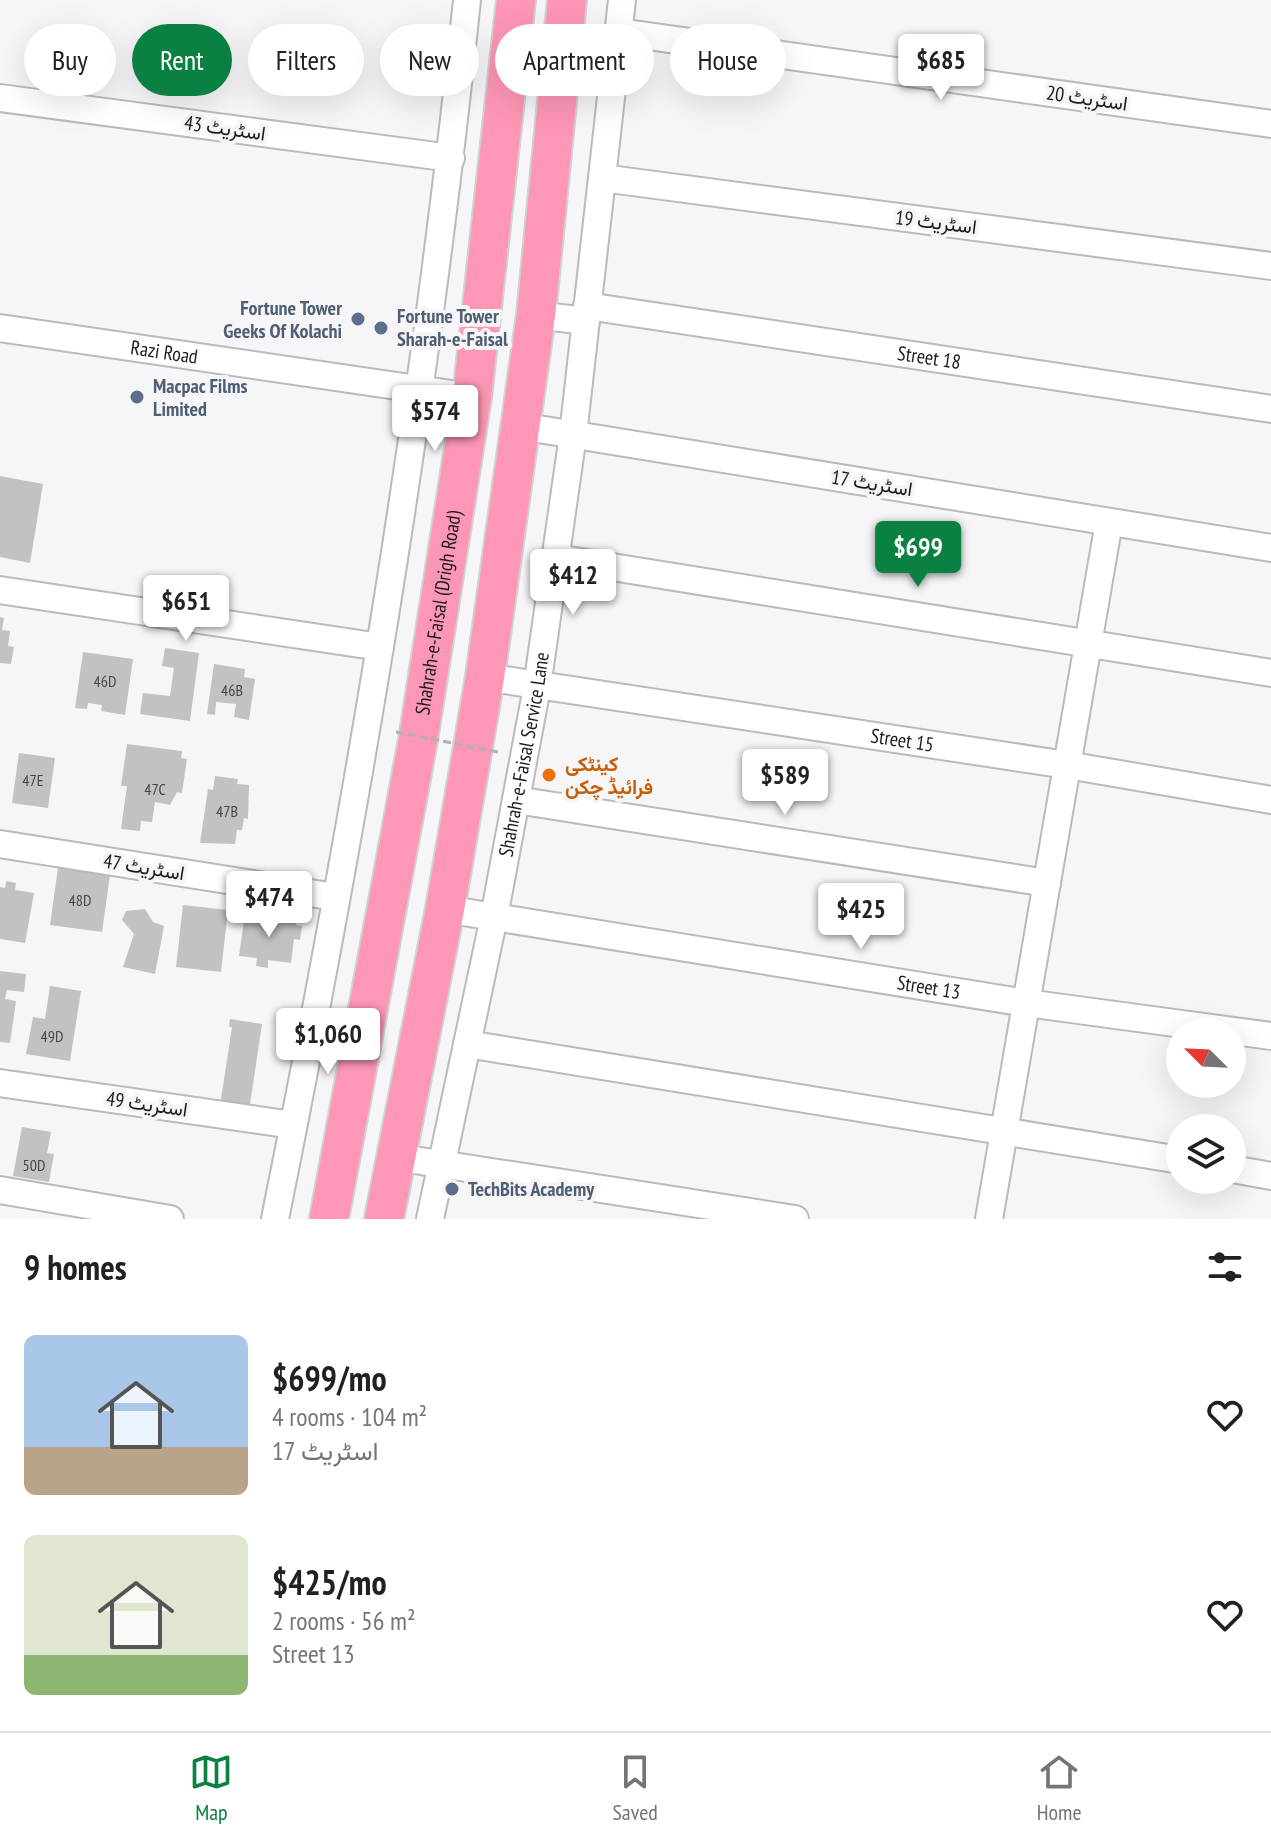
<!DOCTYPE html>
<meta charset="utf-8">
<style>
body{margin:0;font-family:"PT Sans Narrow",Vazirmatn,sans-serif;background:#f6f6f6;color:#202124;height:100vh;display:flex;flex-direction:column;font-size:30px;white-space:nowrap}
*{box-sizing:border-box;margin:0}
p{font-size:26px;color:#757577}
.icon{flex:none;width:44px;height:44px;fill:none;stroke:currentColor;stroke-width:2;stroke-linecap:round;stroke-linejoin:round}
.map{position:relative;height:1219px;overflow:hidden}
.side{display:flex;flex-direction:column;background:#fff;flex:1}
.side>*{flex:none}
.top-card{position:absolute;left:24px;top:24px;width:800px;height:72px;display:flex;gap:16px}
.needle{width:52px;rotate:294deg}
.fabs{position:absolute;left:1166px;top:1018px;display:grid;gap:16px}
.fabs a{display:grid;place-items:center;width:80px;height:80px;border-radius:50%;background:#fff;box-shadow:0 8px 32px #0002;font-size:40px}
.price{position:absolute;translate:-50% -68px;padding:0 18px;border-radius:8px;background:#fff;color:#222;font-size:26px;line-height:52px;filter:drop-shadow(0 2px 4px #0008)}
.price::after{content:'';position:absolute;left:50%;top:48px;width:24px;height:18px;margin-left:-12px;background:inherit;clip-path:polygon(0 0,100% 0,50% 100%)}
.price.selected{background:#0b8043;color:#fff}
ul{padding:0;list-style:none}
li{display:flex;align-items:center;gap:24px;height:200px;padding:0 24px}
li span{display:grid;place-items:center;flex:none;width:224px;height:160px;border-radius:12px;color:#555}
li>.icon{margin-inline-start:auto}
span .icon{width:96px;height:96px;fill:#fffc;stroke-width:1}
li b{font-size:34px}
h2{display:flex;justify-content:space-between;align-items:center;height:96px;padding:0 24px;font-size:34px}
.pill{padding:0 28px;border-radius:36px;background:#fff;box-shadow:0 8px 32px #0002;font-size:28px;line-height:72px}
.pill.selected{background:#0b8043;color:#fff}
.tab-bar{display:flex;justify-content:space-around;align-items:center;height:112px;border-top:2px solid #e0e0e0;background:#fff;font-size:22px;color:#757577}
.tab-bar a{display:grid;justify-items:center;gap:4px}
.tab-bar .selected{color:#0b8043}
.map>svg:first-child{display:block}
</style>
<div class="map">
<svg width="1271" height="1219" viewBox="0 0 1271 1219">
<rect width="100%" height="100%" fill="#f6f6f8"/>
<!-- building -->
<g fill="#c2c2c3">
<polygon points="0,476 43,484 30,563 0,557"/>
<polygon points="0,617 4,618 2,630 10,631 8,646 14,647 11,664 0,663"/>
<polygon points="165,648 199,653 190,721 140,714 143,693 170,696 174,668 162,666"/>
<polygon points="83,652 133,659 125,715 101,711 102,705 88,703 87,709 75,708"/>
<polygon points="214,664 245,669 244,677 255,679 249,720 234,717 236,704 216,702 215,715 207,714"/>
<polygon points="127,744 182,751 181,758 187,759 182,793 177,792 170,805 155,802 152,822 141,821 140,831 121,829 127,786 121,786"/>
<polygon points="19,753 55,758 48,808 12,803"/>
<polygon points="215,776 238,779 237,784 249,785 248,819 244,818 242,830 237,830 235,844 200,843 208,789 213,790"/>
<polygon points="58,868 110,875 102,932 50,925"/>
<polygon points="6,881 16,883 15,890 34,893 25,943 0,939 0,887 5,888"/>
<polygon points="183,905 228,910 221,972 176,967"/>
<polygon points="145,909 153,922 164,926 155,974 123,967 134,934 122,920 126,911"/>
<polygon points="245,913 297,920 296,925 302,926 300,940 294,939 291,963 268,960 268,968 256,966 257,958 239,956"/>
<polygon points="0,971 26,974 24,992 7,990 5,999 16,1001 10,1043 0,1042"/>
<polygon points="50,986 81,991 70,1061 26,1054 33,1017 45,1019"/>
<polygon points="230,1019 262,1024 249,1111 220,1106 232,1027 229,1027"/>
<polygon points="22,1127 51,1132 47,1153 54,1154 49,1182 13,1176"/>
</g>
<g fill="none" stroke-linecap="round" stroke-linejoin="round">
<!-- minor casing -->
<g stroke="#b9babb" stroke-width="30">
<g id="minor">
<polyline points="619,32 1271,124"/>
<polyline points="0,98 451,158"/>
<polyline points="602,178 1271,266"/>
<path id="s1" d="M587,306L1271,409"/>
<polyline points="536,315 586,321"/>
<path id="s2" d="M0,328L472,397"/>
<polyline points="520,426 1271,548"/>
<polyline points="556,558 1271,673"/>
<polyline points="0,590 380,647"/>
<path id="s3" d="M485,677L1067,765L1271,800"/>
<polyline points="516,800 1047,883"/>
<polyline points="0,844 335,897"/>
<path id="s4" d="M445,909L1026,1003L1271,1036"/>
<polyline points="467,1044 1180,1160"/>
<polyline points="0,1083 293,1125"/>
<polyline points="395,1157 795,1219"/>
<polyline points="1232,1169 1271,1176"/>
<polyline points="0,1190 170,1219"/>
<path d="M275,1219C356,816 425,409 467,0"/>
<path id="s5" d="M430,1219L494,917L537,687L573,435L622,0"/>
<polyline points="989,1219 1109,522"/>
</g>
</g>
<!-- highway casing -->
<g stroke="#d1d1d1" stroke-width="42">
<g id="highway">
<path id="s6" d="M329,1219L418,740L472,397L516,0"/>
<polyline points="384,1219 445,909 485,677 536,315 567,0"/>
</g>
</g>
<!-- minor -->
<use href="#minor" stroke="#fff" stroke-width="26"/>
<!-- highway -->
<use href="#highway" stroke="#fe96b5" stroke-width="38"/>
<!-- path-bridge -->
<polyline stroke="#b0b0b1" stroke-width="3" stroke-dasharray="8 4" stroke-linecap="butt" points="396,732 498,752"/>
</g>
<!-- markers -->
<g fill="#5c6f8a" stroke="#f6f6f8" stroke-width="3">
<circle cx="358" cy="319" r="8"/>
<circle cx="381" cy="328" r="8"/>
<circle cx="137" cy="397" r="8"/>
<circle cx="452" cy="1189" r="8"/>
</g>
<circle fill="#e8710a" stroke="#f6f6f8" stroke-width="3" cx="549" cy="775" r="8"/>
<g text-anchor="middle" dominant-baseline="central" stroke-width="8" stroke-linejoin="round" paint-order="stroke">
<!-- number labels -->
<g font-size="16" fill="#444545">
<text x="105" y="681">46D</text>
<text x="232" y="690">46B</text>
<text x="33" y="780">47E</text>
<text x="155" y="789">47C</text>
<text x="227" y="811">47B</text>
<text x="80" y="900">48D</text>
<text x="52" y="1036">49D</text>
<text x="34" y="1165">50D</text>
</g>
<!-- street labels -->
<g font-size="20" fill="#1a1b1b" stroke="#f6f6f8">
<text transform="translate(1087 98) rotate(8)">اسٹریٹ 20</text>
<text transform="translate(225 128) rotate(8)">اسٹریٹ 43</text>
<text transform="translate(936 222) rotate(7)">اسٹریٹ 19</text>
<text stroke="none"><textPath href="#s2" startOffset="166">Razi Road</textPath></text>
<text stroke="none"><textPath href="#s1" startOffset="346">Street 18</textPath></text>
<text transform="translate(872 483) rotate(9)">اسٹریٹ 17</text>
<text stroke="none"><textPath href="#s6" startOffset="616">Shahrah-e-Faisal (Drigh Road)</textPath></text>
<text stroke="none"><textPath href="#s3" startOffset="422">Street 15</textPath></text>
<text stroke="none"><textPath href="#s5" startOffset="474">Shahrah-e-Faisal Service Lane</textPath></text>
<text transform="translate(144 867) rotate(9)">اسٹریٹ 47</text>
<text stroke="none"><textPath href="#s4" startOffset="490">Street 13</textPath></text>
<text transform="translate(147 1104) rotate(8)">اسٹریٹ 49</text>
</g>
<!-- service labels -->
<g font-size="20" font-weight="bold" fill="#4e5e75" stroke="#f6f6f8" text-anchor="start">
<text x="342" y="308" text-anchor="end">Fortune Tower<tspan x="342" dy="23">Geeks Of Kolachi</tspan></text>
<text x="397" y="316">Fortune Tower<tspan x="397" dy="23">Sharah-e-Faisal</tspan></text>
<text x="153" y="386">Macpac Films<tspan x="153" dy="23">Limited</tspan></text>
<text x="468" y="1189">TechBits Academy</text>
</g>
<!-- food labels -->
<g font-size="20" font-weight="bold" fill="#c56008" stroke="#f6f6f8" text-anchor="start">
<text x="565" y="764">کینٹکی<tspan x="565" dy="23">فرائیڈ چکن</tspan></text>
</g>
</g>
</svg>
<div class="fabs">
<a><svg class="needle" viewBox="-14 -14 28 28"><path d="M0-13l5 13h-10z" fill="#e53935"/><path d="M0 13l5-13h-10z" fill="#757577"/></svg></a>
<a><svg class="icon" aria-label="layers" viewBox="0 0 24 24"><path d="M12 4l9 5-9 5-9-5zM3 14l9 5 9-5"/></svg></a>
</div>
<b class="price" style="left:941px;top:102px">$685</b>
<b class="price" style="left:435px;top:453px">$574</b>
<b class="price selected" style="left:918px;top:589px">$699</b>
<b class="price" style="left:573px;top:617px">$412</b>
<b class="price" style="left:186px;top:643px">$651</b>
<b class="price" style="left:785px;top:817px">$589</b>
<b class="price" style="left:269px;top:939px">$474</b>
<b class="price" style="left:861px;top:951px">$425</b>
<b class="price" style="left:328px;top:1076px">$1,060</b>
<div class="top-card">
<a class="pill">Buy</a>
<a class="pill selected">Rent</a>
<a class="pill">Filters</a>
<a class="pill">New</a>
<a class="pill">Apartment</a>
<a class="pill">House</a>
</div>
</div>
<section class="side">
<h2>9 homes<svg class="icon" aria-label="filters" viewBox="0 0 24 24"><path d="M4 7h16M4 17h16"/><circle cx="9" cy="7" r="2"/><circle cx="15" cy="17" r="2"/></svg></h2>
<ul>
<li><span style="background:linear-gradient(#a9c7e8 70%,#b9a48a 0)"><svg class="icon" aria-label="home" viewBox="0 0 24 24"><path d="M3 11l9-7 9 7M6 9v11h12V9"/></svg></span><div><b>$699/mo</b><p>4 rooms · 104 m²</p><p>اسٹریٹ 17</p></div><svg class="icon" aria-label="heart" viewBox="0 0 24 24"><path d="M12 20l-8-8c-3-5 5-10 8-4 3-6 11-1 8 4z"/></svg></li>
<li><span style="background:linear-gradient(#dfe7d0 75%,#8fb573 0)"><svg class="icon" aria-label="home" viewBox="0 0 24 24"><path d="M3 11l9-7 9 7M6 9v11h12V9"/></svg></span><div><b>$425/mo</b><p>2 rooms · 56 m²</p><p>Street 13</p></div><svg class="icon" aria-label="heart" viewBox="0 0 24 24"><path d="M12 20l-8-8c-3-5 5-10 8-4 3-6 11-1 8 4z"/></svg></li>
</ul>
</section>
<nav class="tab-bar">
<a class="selected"><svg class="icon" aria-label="map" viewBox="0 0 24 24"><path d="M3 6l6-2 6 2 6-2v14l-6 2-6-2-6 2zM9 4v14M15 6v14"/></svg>Map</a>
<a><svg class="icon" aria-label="saved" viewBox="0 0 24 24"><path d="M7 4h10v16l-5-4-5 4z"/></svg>Saved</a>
<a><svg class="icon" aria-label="home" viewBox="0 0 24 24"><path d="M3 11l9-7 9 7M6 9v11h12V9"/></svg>Home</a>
</nav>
